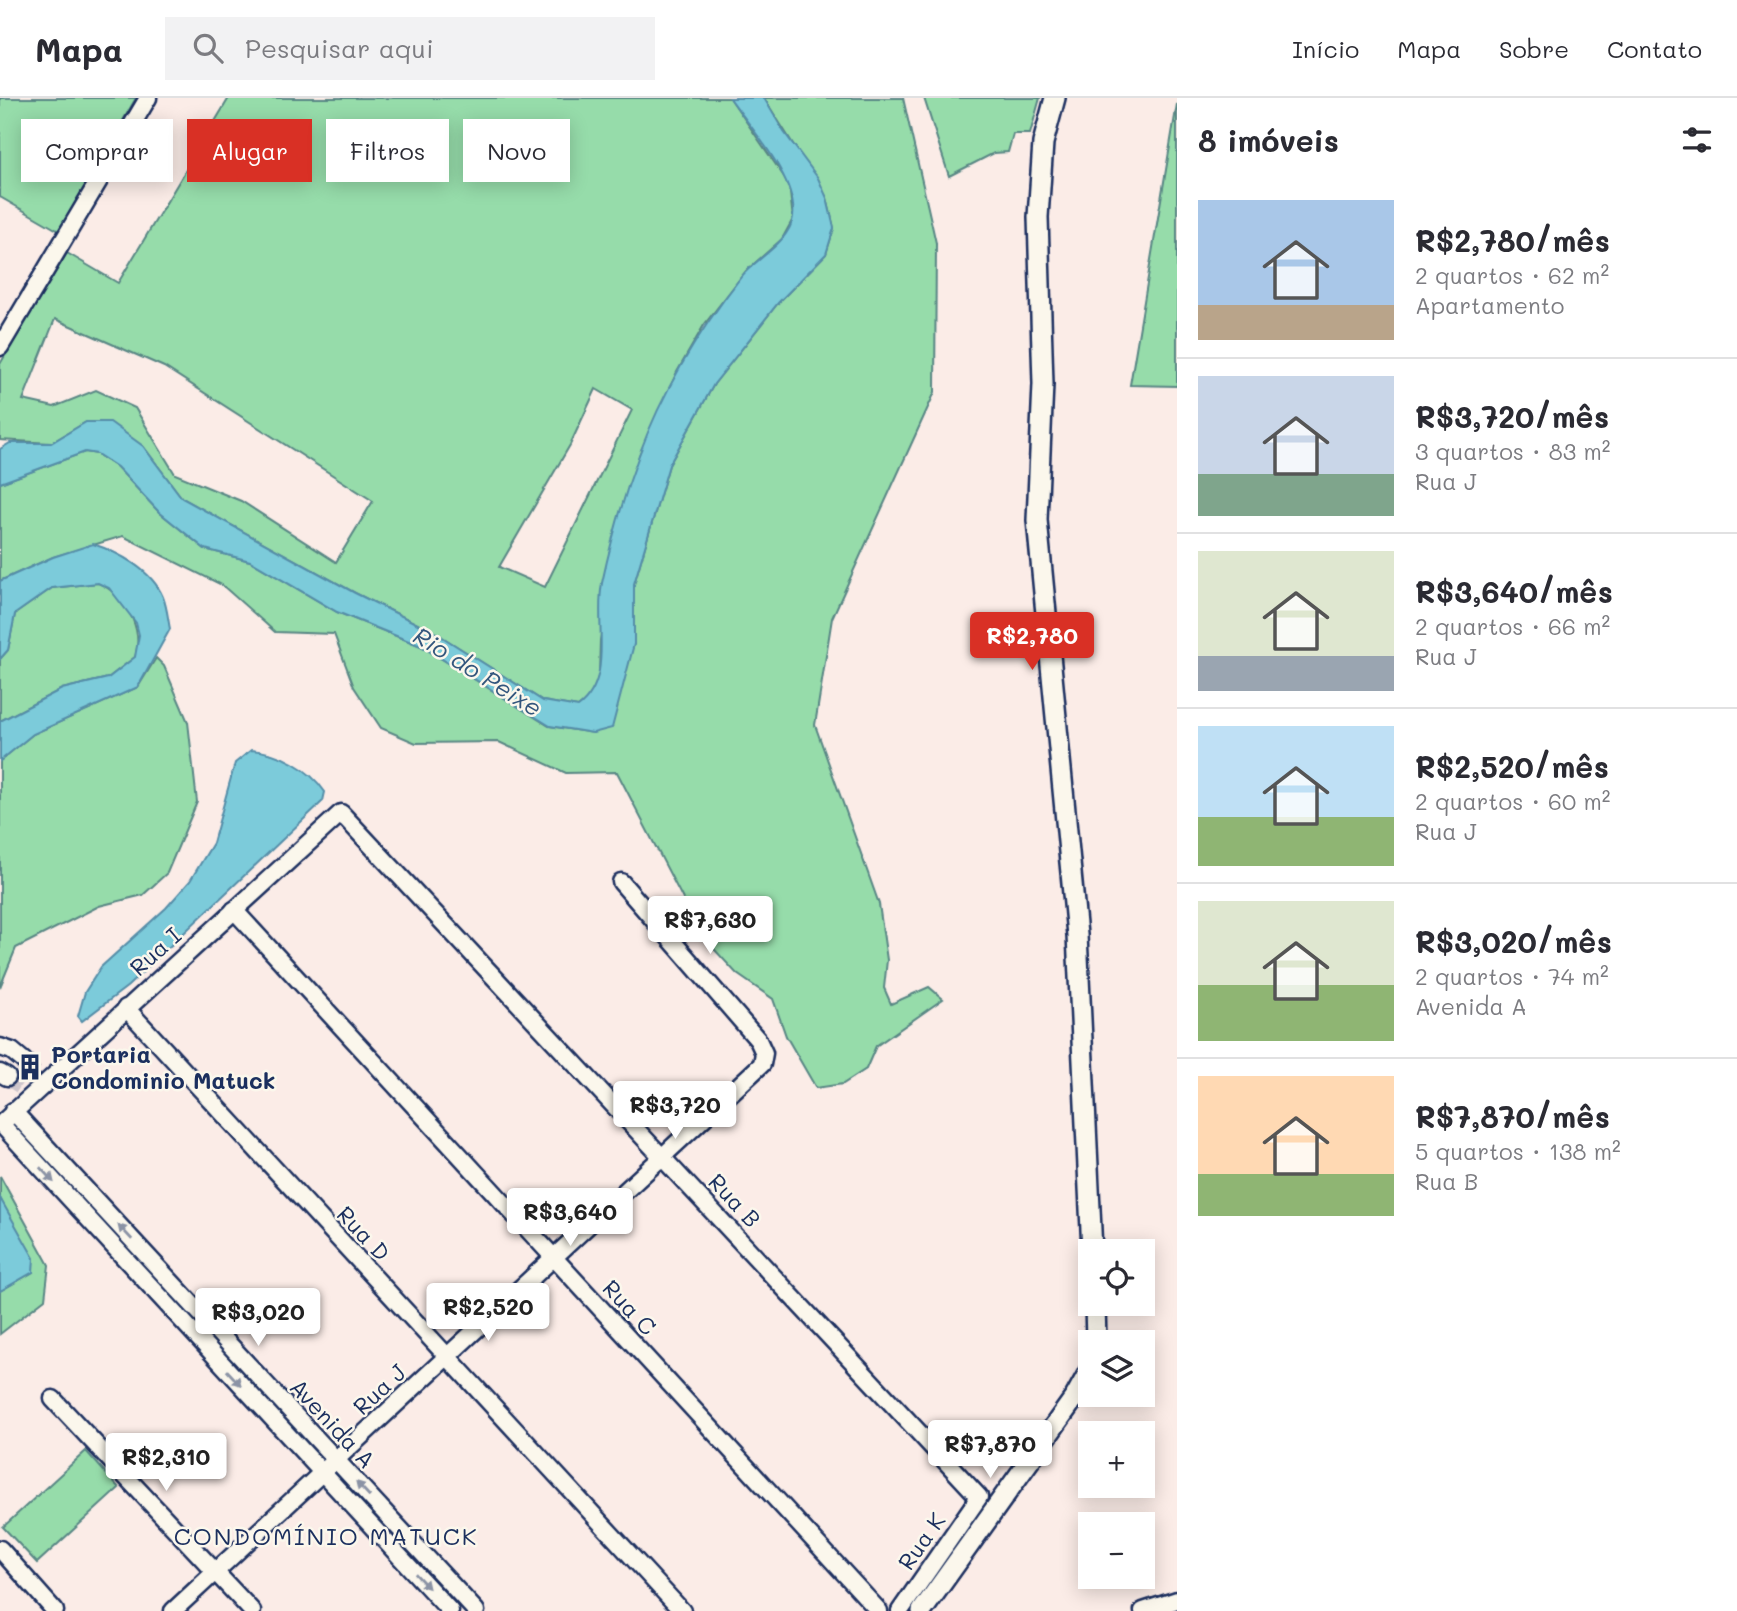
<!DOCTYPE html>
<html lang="pt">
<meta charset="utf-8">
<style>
body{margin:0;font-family:Mali,sans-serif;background:#f2f2f3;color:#2b2b33;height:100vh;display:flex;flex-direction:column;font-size:26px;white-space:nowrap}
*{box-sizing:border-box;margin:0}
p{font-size:23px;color:#7c7c81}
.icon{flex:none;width:38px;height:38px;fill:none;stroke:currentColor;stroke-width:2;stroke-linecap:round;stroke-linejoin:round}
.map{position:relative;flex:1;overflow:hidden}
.drawer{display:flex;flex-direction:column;background:#fff;width:560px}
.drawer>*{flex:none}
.banner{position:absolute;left:21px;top:21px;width:665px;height:63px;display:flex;gap:14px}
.fabs{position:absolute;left:1078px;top:1141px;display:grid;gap:14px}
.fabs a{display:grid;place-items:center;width:77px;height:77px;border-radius:0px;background:#fff;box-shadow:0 4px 18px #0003;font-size:35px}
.price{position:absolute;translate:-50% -60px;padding:0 16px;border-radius:7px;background:#fff;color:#222;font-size:23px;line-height:46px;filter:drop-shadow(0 2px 4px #0008)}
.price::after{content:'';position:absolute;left:50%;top:42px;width:21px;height:16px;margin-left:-10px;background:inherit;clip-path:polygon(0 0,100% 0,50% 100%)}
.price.selected{background:#d93025;color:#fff}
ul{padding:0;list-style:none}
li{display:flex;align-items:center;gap:21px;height:175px;padding:0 21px}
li+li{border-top:2px solid #e1e1e2}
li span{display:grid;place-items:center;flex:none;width:196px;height:140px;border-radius:0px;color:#555}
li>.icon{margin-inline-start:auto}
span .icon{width:84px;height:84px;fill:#fffc;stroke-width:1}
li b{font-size:30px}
h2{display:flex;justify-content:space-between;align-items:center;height:84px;padding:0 21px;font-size:30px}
.chip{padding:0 24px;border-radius:0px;background:#fff;box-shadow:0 4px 18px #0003;font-size:24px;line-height:63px}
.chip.selected{background:#d93025;color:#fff}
header{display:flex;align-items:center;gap:42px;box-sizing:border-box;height:98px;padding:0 35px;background:#fff;border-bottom:2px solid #e1e1e2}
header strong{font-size:33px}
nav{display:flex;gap:38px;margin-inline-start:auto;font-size:24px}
.search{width:490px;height:63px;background:#f2f2f3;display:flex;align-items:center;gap:18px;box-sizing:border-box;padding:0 24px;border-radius:0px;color:#7c7c81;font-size:26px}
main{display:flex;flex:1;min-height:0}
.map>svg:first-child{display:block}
</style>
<header>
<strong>Mapa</strong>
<div class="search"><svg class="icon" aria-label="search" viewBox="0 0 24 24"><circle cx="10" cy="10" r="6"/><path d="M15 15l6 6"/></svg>Pesquisar aqui</div>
<nav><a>Início</a><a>Mapa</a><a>Sobre</a><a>Contato</a></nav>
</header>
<main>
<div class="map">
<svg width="1177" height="1513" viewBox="0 0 1177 1513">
<rect width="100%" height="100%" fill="#fbece7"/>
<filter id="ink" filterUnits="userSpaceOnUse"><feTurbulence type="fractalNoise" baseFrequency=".0143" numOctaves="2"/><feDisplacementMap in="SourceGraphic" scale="14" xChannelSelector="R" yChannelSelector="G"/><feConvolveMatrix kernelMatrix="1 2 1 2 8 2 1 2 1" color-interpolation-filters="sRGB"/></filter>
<g filter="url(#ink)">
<!-- green -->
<g fill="#96dcaa" stroke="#588684" stroke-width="2" fill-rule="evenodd">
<polygon points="0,0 136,0 59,133 0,99"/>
<path d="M229,0H730L789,86L793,121L782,141L746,173L704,227L677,274L639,357L600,542L599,576L592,598L578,609L543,603L436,535L355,495L182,400L143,348L86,324L51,345L0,342V266L67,155L118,185ZM55,221L164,269L373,403L336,464L241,403L175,376L135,310L96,292L54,309L23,302ZM596,291L632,312L545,489L499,469L570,347Z"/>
<polygon points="764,0 903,0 936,145 935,294 832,520 815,627 879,806 887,862 884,890 891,906 929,889 943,901 876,948 866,971 843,986 816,990 786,938 773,901 737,876 702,838 617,674 566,675 499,644 416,645 381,630 354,589 334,536 275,534 222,487 123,438 53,459 0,483 0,385 85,354 97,356 117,369 159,414 205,451 250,463 337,514 421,548 549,628 593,635 634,546 634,486 669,367 714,286 778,205 826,156 834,130 827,100"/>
<polygon points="924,0 1040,0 1030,36 1013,36 1008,54 994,55 949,78"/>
<polygon points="1177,6 1177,288 1130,287"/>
<path d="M98,485C125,496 144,531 135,559L108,580L62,591L0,623V561L8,552L15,516L52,490Z"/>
<polygon points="156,560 164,568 188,624 197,704 167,775 143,797 99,808 16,850 0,889 0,663 33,636 138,589"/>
<polygon points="0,1078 49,1167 45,1201 0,1236 0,1193 33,1174 0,1100"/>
<polygon points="86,1353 119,1390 37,1465 3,1429"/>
</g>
<!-- water -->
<g fill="#7ccbda" stroke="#558da8" stroke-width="2">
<path d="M730,0H764L784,34L818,80L827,100L834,130L826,156L778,205L714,286L669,367L634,486V546L612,630L593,635L550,628L421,548L337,514L250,463L205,451L159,414L117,369L97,356L85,354L0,385V351L10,345H51L86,324H110L143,348L182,400L355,495L436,535L543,603L578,609C615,581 594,525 602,485C611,443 624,397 639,357C663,292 699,233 741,179C755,161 790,144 793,119C798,81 751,31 730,0Z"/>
<path d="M93,446C118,454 152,472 163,499C167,509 168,521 170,531L138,589L33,636L0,663V623L62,591L108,580L135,559L139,537L136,525L109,490L98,485L52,490L15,516L8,552L0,561V483L53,459Z"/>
<path d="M251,652C279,654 309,670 325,694L323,703L128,888L82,923L78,918L85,894L101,869L166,810L190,783L213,745L235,665Z"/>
<polygon points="0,1100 34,1160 33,1174 0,1193"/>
</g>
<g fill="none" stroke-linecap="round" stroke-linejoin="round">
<!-- minor-tunnel -->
<g stroke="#cec6cc" stroke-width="16" stroke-dasharray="16 8" stroke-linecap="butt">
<polyline points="24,963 35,975"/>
<polyline points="7,979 21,988"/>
</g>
<!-- minor casing -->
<g stroke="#1b2f5e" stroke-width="21">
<g id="minor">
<polyline points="0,249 148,0"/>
<polyline points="234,812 879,1513"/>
<polyline points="126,910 682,1513"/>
<polyline points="0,949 12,953 24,963"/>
<polyline points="0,975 7,979"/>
<polyline points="13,1013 476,1513"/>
<polyline points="53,1301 252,1513"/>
<polyline points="0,1451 55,1513"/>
<polyline points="173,1513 762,966 764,955 758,942 621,784"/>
<polyline points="450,1513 1,1026 341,715 979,1399 900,1513"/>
<polyline points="1143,1513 1177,1502"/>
</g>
</g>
<!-- tertiary casing -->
<g stroke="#1b2f5e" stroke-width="24">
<g id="tertiary">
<polyline points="1055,0 1043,45 1038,119 1043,286 1037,422 1077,837 1092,1153"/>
<polyline points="1095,1206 1096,1244"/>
<polyline points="922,1513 1075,1299 1090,1272"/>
</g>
</g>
<!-- minor -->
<use href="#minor" stroke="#fbf7ec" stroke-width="16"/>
<!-- tertiary -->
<use href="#tertiary" stroke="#fbf7ec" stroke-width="19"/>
</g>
<!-- one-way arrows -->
<defs><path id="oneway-solid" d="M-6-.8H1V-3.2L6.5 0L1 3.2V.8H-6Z" transform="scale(1.75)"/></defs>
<g fill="#8b93a5">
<use href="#oneway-solid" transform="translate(47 1077) rotate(47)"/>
<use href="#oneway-solid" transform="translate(125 1134) rotate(-133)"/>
<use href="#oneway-solid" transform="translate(234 1280) rotate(47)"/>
<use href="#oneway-solid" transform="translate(363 1391) rotate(-133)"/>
<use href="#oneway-solid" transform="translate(422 1483) rotate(47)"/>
</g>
</g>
<!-- icons -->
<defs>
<g id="building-bare" transform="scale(2.1)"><path d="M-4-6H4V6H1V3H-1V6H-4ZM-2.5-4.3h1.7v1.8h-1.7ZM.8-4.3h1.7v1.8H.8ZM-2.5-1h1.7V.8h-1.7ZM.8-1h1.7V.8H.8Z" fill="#1b2f5e" stroke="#fbf7ec" stroke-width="2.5" paint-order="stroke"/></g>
</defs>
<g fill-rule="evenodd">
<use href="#building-bare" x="30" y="969"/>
</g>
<g text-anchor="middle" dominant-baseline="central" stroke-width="5" stroke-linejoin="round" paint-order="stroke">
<!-- street labels -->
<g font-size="23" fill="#1b2f5e" stroke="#fbf7ec">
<text transform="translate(155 853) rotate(-42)">Rua I</text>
<text transform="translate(735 1102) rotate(47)">Rua B</text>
<text transform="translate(364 1135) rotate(47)">Rua D</text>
<text transform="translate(630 1209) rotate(47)">Rua C</text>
<text transform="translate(379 1291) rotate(-43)">Rua J</text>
<text transform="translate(333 1325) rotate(47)">Avenida A</text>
<text transform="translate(921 1443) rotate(-55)">Rua K</text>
</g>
<!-- poi labels -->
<g font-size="23" font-weight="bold" fill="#1b2f5e" stroke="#fbf7ec" text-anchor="start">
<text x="51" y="956">Portaria<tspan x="51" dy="26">Condominio Matuck</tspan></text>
</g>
<!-- water labels -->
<g font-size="24" font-style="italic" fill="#33567d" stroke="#fbf7ec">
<text transform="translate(478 573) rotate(32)">Rio do Peixe</text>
</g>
<!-- neighbourhood labels -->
<g font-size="24" letter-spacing="2" fill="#1b2f5e" stroke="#fbf7ec">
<text x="326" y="1437">CONDOMÍNIO MATUCK</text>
</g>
</g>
</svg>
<div class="fabs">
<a><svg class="icon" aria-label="locate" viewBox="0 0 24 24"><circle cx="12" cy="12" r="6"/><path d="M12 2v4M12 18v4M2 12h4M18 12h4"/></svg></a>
<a><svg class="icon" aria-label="layers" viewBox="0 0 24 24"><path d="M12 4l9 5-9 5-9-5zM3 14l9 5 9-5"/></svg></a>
<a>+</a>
<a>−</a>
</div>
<b class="price selected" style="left:1032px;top:574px">R$2,780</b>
<b class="price" style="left:710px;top:858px">R$7,630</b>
<b class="price" style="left:675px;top:1043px">R$3,720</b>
<b class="price" style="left:570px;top:1150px">R$3,640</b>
<b class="price" style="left:488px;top:1245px">R$2,520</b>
<b class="price" style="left:258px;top:1250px">R$3,020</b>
<b class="price" style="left:990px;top:1382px">R$7,870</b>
<b class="price" style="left:166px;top:1395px">R$2,310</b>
<div class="banner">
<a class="chip">Comprar</a>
<a class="chip selected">Alugar</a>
<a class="chip">Filtros</a>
<a class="chip">Novo</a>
</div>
</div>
<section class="drawer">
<h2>8 imóveis<svg class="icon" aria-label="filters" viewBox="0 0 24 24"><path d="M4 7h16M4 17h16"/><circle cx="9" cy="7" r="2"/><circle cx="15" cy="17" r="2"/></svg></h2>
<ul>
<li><span style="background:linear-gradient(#a9c7e8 75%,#b9a48a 0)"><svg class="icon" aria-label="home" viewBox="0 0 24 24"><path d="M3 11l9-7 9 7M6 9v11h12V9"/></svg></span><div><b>R$2,780/mês</b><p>2 quartos · 62 m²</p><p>Apartamento</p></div></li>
<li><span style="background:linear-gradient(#c9d6e8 70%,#7fa58c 0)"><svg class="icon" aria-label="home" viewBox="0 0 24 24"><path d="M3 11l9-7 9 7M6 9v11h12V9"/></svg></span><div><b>R$3,720/mês</b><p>3 quartos · 83 m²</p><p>Rua J</p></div></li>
<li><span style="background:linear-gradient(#dfe7d0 75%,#9aa5b1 0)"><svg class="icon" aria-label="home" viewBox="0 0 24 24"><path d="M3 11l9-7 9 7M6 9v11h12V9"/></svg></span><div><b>R$3,640/mês</b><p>2 quartos · 66 m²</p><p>Rua J</p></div></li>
<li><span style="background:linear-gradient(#bfe0f5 65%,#8fb573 0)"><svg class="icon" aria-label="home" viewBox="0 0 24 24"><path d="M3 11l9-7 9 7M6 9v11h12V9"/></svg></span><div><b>R$2,520/mês</b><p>2 quartos · 60 m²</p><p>Rua J</p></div></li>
<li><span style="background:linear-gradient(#dfe7d0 60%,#8fb573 0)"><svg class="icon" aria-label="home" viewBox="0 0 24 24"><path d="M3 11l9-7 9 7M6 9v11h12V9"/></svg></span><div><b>R$3,020/mês</b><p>2 quartos · 74 m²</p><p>Avenida A</p></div></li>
<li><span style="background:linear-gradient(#ffd9b3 70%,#8fb573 0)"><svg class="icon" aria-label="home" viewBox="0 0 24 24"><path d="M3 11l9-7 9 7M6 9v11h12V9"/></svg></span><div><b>R$7,870/mês</b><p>5 quartos · 138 m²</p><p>Rua B</p></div></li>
</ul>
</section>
</main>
